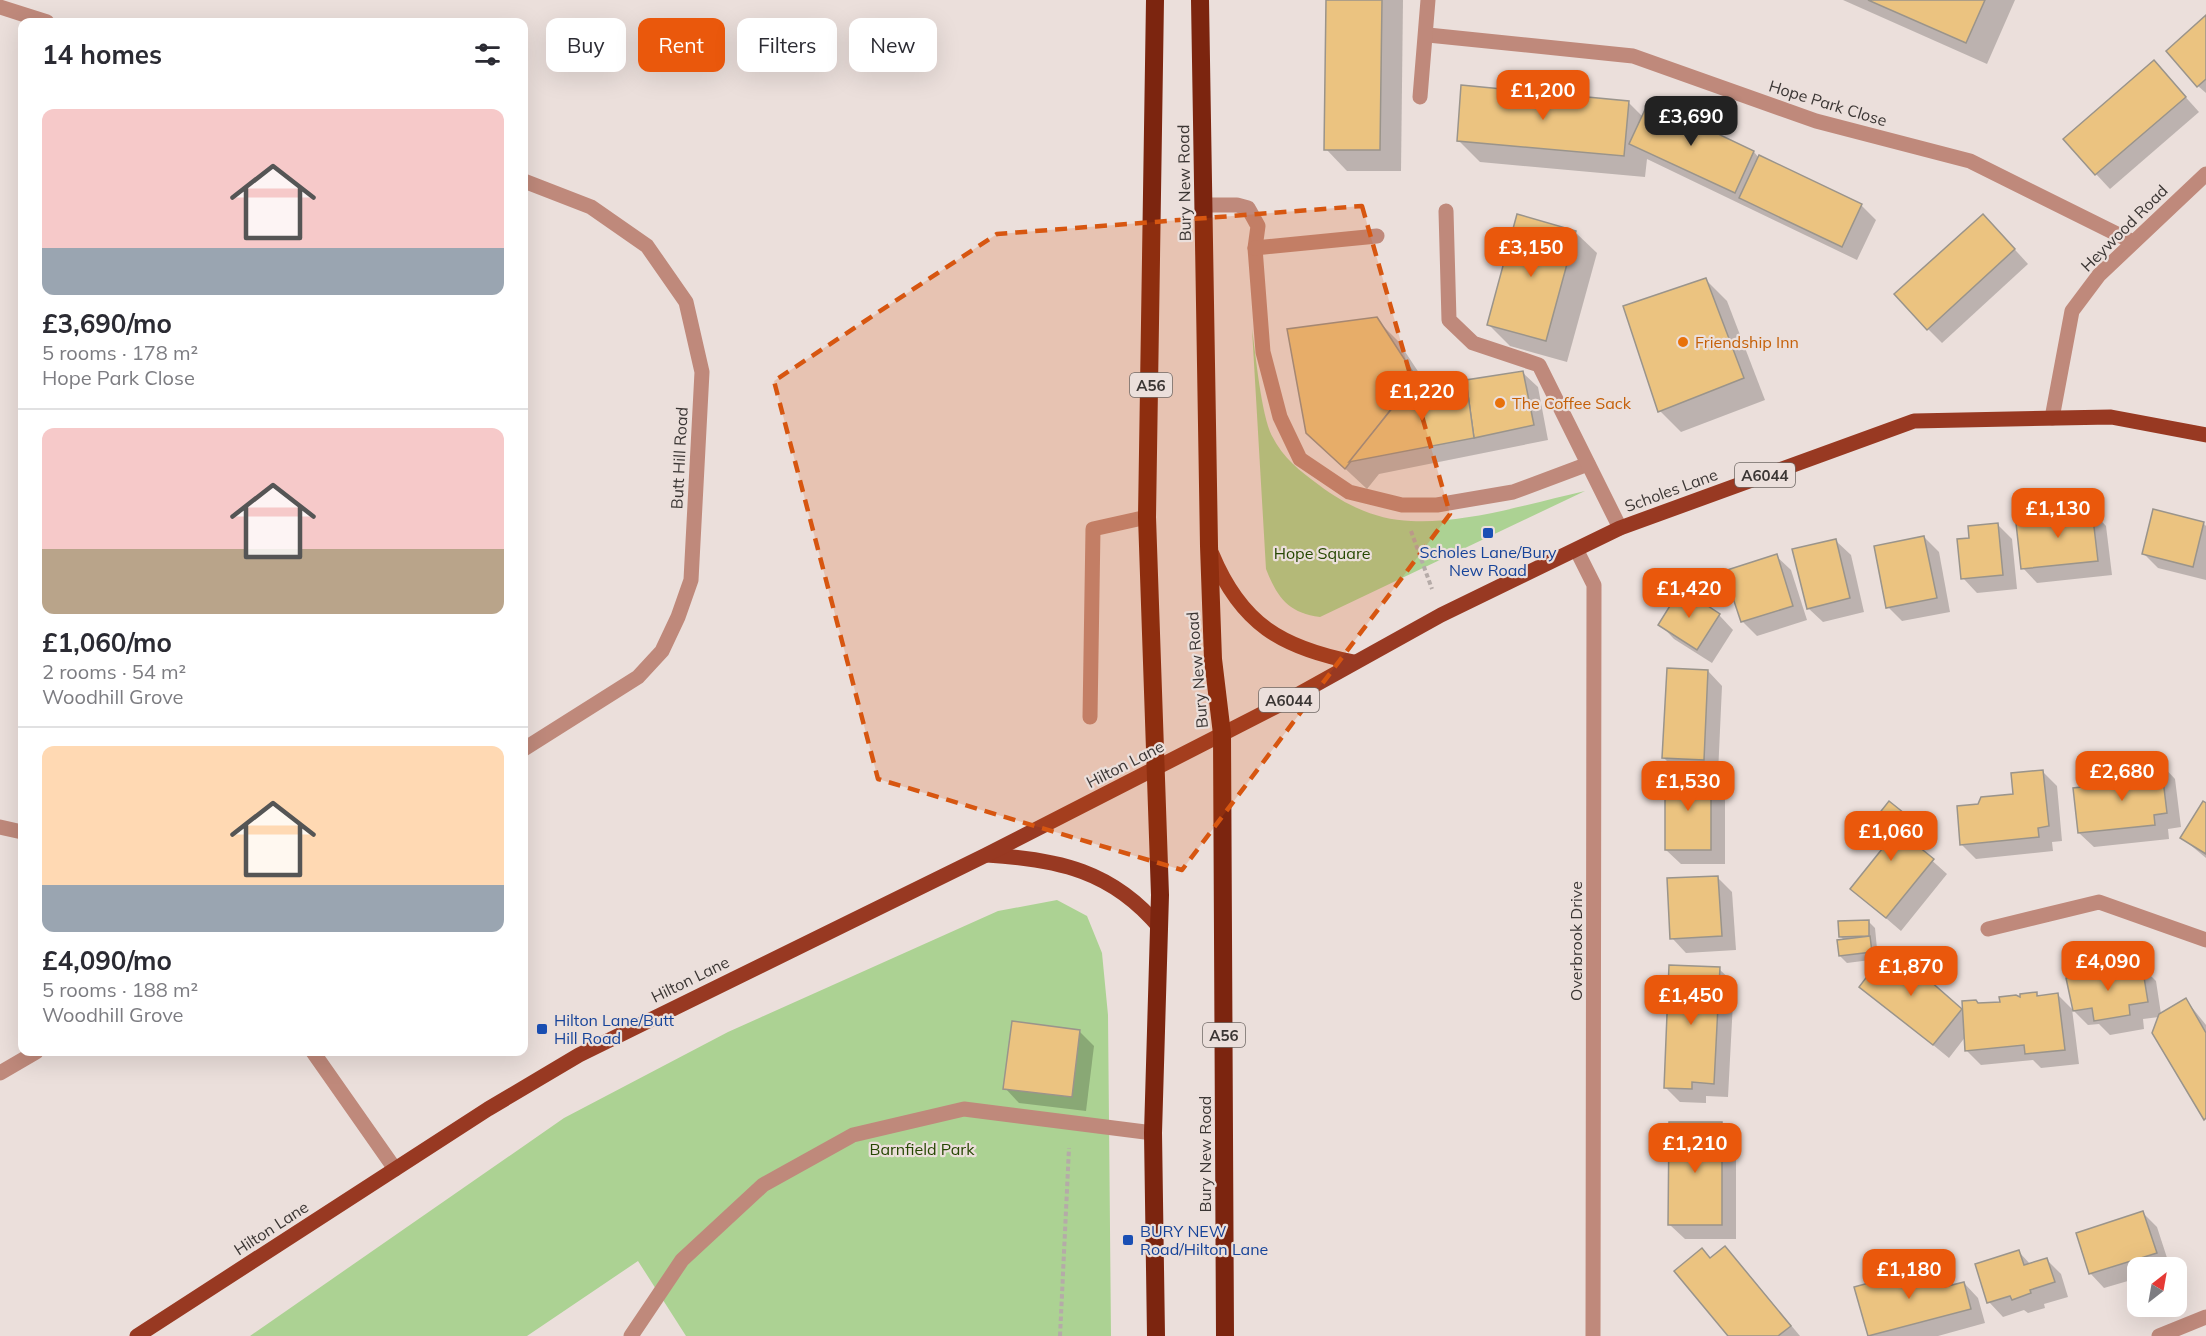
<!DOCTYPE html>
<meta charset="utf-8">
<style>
body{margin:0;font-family:Mulish,sans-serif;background:#f7f7f7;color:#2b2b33;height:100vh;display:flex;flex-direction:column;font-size:22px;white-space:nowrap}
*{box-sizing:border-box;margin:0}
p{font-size:20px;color:#7c7c81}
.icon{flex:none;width:33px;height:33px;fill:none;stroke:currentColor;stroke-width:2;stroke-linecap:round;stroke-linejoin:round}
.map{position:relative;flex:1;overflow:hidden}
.details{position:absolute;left:18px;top:18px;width:510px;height:1038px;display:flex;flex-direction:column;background:#fff;border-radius:12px;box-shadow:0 6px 24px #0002}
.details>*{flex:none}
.banner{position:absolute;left:546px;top:18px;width:570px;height:54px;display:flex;gap:12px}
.needle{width:39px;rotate:31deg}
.fabs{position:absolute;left:2127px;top:1257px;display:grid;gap:12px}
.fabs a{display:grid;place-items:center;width:60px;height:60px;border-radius:12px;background:#fff;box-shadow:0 6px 24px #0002;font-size:30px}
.price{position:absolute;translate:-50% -51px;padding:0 14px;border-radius:12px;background:#ea580c;color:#fff;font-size:20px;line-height:39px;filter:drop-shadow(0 2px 3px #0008)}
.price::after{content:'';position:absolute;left:50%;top:36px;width:18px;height:14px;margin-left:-9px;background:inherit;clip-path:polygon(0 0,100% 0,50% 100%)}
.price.selected{background:#222;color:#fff}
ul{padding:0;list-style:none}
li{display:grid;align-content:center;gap:12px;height:318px;padding:0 24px}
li+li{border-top:2px solid #e1e1e2}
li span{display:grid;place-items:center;height:186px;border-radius:12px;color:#555}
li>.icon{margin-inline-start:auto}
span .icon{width:108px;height:108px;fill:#fffc;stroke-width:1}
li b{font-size:26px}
h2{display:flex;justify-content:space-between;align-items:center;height:72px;padding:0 24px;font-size:26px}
.tag{padding:0 21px;border-radius:12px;background:#fff;box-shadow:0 6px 24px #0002;font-size:21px;line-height:54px}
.tag.selected{background:#ea580c;color:#fff}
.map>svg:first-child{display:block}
</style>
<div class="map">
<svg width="2206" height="1336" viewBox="0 0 2206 1336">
<rect width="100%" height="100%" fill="#ebdfdb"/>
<!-- green -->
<g fill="#acd293">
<path d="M1252,329C1256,356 1261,414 1272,436C1283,458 1300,471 1319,485C1345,505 1377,520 1411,521C1465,524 1532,503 1585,491L1320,617C1288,613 1277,597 1266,569Z"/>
<polygon points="1057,900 1087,916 1102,953 1108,1015 1111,1336 686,1336 638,1261 527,1336 250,1336 564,1118 728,1032 998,911"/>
</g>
<!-- shadow -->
<g fill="#0003">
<polygon points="1328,0 1403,0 1401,171 1347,171 1326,149"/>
<polygon points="1843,0 2015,0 1987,64"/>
<polygon points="2206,17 2206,93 2198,86"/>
<polygon points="2154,62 2199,112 2110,189 2096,174"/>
<polygon points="1628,102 1643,117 1754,152 1759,158 1861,205 1876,220 1857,260 1647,159 1645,177 1480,162 1458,140"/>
<polygon points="1997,230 2028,264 1942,343 1928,329"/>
<polygon points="1575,232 1597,253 1567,362 1510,346 1488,324"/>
<polygon points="1705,279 1727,301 1765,400 1681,432 1660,411"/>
<polygon points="1376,319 1398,341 1429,388 1523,373 1538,387 1548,440 1379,474 1367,489 1307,433"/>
<polygon points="2092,511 2106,526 2112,575 2037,583 2023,568 2033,523 2049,515 2054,520"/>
<polygon points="2203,523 2206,526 2206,580 2158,568 2144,554"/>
<polygon points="1998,525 2012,539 2017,589 1977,593 1963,578 1971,539"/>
<polygon points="1924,537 1939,552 1950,612 1902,621 1888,607"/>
<polygon points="1836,541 1851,555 1864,612 1823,622 1808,608"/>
<polygon points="1776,556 1791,570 1807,620 1757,636 1743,622 1726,572"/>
<polygon points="1719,615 1733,630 1712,663 1674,639 1660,624"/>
<polygon points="1708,671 1722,686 1718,774 1709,774 1725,789 1725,864 1681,864 1666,850 1681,775 1664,758"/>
<polygon points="2161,764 2175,779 2181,827 2168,829 2169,839 2094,847 2079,833 2110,785 2148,774"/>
<polygon points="2042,771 2057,786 2062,841 2052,842 2053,851 1976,859 1962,845 1979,805 2015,795"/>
<polygon points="2206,805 2206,858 2182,838"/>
<polygon points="1913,822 1927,836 1918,848 1947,874 1901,931 1852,889 1883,851 1865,834"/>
<polygon points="1717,877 1732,892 1736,950 1686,953 1672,938"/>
<polygon points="1868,921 1875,928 1878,959 1847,963 1840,956 1845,941 1840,936"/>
<polygon points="1888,952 1916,971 1964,1013 1979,1005 2002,1003 2001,998 2058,995 2072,1009 2079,1064 2041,1068 2033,1060 1981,1065 1966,1050 1966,1036 1949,1058 1861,986"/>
<polygon points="2141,966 2156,981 2161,1014 2186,1000 2206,1025 2206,1120 2159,1017 2143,1019 2144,1029 2110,1035 2099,1024 2088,1025 2074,1011"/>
<polygon points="1719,969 1734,983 1728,1097 1706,1096 1706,1103 1680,1102 1665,1087"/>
<polygon points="1079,1031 1094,1046 1086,1111 1019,1103 1005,1088"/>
<polygon points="1721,1123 1736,1138 1736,1239 1685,1239 1670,1225"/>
<polygon points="2143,1213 2157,1227 2170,1267 2138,1268 2138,1278 2104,1288 2090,1273"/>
<polygon points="1724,1248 1739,1263 1800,1336 1730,1336 1711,1259"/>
<polygon points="2019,1252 2031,1265 2047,1260 2061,1274 2068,1297 2044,1304 2045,1308 2028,1313 2024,1310 2003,1317 1989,1302"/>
<polygon points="1937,1266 1952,1281 1954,1286 1964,1283 1978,1298 1985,1323 1938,1336 1869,1336 1856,1288"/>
</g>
<!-- building -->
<g fill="#ebc380" stroke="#9a948b" stroke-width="1.5">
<polygon points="1326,0 1382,0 1380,150 1324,150"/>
<polygon points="1868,0 1985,0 1966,43"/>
<polygon points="2206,15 2206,79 2197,87 2166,51"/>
<polygon points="2154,60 2186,97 2095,175 2063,139"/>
<polygon points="1461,85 1629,101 1624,156 1457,141"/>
<polygon points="1649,101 1754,151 1735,193 1629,144"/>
<polygon points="1759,155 1862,204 1842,247 1739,198"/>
<polygon points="1517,214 1576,231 1546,341 1487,325"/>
<polygon points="1983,214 2015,249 1927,330 1894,294"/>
<polygon points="1706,278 1744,378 1658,412 1623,306"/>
<polygon points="1377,317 1416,377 1345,469 1306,433 1287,329"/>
<polygon points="1523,371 1534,425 1474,438 1466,380"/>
<polygon points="1466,380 1474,438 1349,462 1406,391"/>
<polygon points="2079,508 2080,511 2092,510 2098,561 2021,569 2016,523 2031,522 2031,516 2049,513 2050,519 2056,518 2055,510"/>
<polygon points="2153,509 2204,522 2193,567 2142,554"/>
<polygon points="1998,523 2003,575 1961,579 1957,539 1969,538 1968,526"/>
<polygon points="1924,536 1937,598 1886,608 1874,546"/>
<polygon points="1836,539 1850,598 1807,609 1792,549"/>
<polygon points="1777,554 1793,606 1741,622 1724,571"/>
<polygon points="1681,588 1720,614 1697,650 1658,625"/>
<polygon points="1667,668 1708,670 1704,760 1662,758"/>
<polygon points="2161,763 2167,813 2154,815 2155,825 2078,833 2073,788 2108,784 2108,777 2146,773 2145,764"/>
<polygon points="2043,770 2049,826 2038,828 2039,837 1960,845 1957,806 1978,804 1981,797 2013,794 2011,773"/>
<rect x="1665" y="773" width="46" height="77"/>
<polygon points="1889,801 1914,821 1903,834 1934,859 1886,918 1850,889 1882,849 1863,834"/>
<polygon points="2203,801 2206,803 2206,854 2180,838"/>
<polygon points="1718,876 1722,936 1670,939 1667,878"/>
<polygon points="1869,920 1869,936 1839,937 1838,921"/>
<polygon points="1870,936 1872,952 1839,956 1837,940"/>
<polygon points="1887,950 1917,970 1915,973 1920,977 1922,974 1962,1009 1933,1045 1859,987"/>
<polygon points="1669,965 1720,967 1714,1084 1692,1082 1692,1089 1664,1088"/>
<polygon points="2142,965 2148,1002 2129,1005 2130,1015 2094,1021 2092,1008 2073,1011 2066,978"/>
<polygon points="2037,992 2037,996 2058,993 2065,1050 2025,1054 2024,1045 1965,1051 1962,1001 1976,1000 1978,1003 2000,1002 1999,997 2016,995 2020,997 2020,994"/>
<polygon points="2186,998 2206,1033 2206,1118 2204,1120 2152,1033 2159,1014"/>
<polygon points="1012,1021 1080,1030 1072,1097 1003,1089"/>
<polygon points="1669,1122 1722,1122 1722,1225 1668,1225"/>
<polygon points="2143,1211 2157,1253 2089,1274 2076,1233"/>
<polygon points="1725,1246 1791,1326 1778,1336 1728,1336 1674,1271 1702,1248 1710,1258"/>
<polygon points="2019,1250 2024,1265 2047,1258 2055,1282 2030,1290 2031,1293 2012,1300 2010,1296 1987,1303 1975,1264"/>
<polygon points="1938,1264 1944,1287 1964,1282 1971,1309 1868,1336 1854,1287"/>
</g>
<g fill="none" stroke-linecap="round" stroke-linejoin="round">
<!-- path -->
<g stroke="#b5aba8" stroke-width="4" stroke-dasharray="4.5 3" stroke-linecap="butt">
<polyline points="1411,531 1432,589"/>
<polyline points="1060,1336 1069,1148"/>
</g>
<!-- minor -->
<g stroke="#bf897b" stroke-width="15">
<polyline points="0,7 47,22"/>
<polyline points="1428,35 1633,56 1816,121 1970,161 2133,242"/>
<polyline points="1420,97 1428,0"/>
<polyline points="524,181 591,207 647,246 686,302 702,372 691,580 678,617 662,651 638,677 524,749"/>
<polyline points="1204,205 1237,205 1248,208 1258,226 1255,248 1263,352 1280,417 1300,459 1349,492 1402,505 1437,505 1513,492 1588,464"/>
<polyline points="1446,211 1449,320 1473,343 1539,365 1620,528"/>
<polyline points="1255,248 1377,236"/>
<polyline points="2052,418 2072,311 2099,275 2206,174"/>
<polyline points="1577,551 1594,585 1593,1336"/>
<polyline points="1090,717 1093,529 1147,517"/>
<polyline points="0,827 22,832"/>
<polyline points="1988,929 2099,902 2206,940"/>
<polyline points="313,1052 395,1169"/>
<polyline points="0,1073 36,1052"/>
<polyline points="631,1336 682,1260 763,1185 853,1135 964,1109 1153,1133"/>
<polyline points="2159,1336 2206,1317"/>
</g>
<!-- major -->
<g stroke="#983922" stroke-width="15">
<path d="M1212,554C1241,624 1282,648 1354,662"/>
<path d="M987,855C1058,859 1113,871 1160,928"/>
<polyline points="137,1336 488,1109 579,1055 986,855 1279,705 1441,615 1620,528 1914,421 2111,417 2206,435"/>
</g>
<!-- highway -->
<g stroke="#7c250f" stroke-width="18">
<polyline points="1155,0 1147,517 1160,895 1153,1133 1156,1336"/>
<polyline points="1200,0 1209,546 1213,659 1222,734 1225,1336"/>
</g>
</g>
<!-- marked area -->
<path fill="#d75610" fill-opacity="0.2" stroke="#d75610" stroke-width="4.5" stroke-dasharray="12 8" stroke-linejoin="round" d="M1362,206L1450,514L1182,870L878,779L774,381L997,234Z"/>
<!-- markers -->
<g fill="#e8710a" stroke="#ebdfdb" stroke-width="2">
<circle cx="1683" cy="342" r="6"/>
<circle cx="1500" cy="403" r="6"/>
</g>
<g fill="#1a4fb4" stroke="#ebdfdb" stroke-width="2">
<rect x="1482" y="527" width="12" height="12" rx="3"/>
<rect x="536" y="1023" width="12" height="12" rx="3"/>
<rect x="1122" y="1234" width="12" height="12" rx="3"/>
</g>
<g text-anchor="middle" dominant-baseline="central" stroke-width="4.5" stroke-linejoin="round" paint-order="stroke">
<!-- shield labels -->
<g fill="#ebdfdb" stroke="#706966" stroke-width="1.5">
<rect x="1130" y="373" width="42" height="24" rx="4.5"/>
<rect x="1735" y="463" width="60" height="24" rx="4.5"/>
<rect x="1259" y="688" width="60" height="24" rx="4.5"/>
<rect x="1203" y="1023" width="42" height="24" rx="4.5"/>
</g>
<g font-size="15" font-weight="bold" fill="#3b3634">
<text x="1151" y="385">A56</text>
<text x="1765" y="475">A6044</text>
<text x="1289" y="700">A6044</text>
<text x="1224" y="1035">A56</text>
</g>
<!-- street labels -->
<g font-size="16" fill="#3b3634" stroke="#ebdfdb">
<text transform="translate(1828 103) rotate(17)">Hope Park Close</text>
<text transform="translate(1184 183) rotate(-91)">Bury New Road</text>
<text transform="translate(2124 228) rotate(-45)">Heywood Road</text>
<text transform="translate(679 458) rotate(-87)">Butt Hill Road</text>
<text transform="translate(1671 490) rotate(-20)">Scholes Lane</text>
<text transform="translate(1197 670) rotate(-95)">Bury New Road</text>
<text transform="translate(1125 764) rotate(-27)">Hilton Lane</text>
<text transform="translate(1576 941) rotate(-90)">Overbrook Drive</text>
<text transform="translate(690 979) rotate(-26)">Hilton Lane</text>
<text transform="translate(1205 1154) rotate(-90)">Bury New Road</text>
<text transform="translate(271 1228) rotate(-33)">Hilton Lane</text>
</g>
<!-- food labels -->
<g font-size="16" fill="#c56008" stroke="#ebdfdb" text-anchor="start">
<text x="1695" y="342">Friendship Inn</text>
<text x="1512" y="403">The Coffee Sack</text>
</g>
<!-- transit labels -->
<g font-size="16" fill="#164399" stroke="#ebdfdb" text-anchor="start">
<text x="1488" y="552" text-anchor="middle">Scholes Lane/Bury<tspan x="1488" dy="18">New Road</tspan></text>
<text x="554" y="1020">Hilton Lane/Butt<tspan x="554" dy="18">Hill Road</tspan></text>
<text x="1140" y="1231">BURY NEW<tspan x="1140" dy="18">Road/Hilton Lane</tspan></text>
</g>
<!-- park labels -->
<g font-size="16" fill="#264702" stroke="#ebdfdb">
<text x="1322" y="553">Hope Square</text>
<text x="922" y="1149">Barnfield Park</text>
</g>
</g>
</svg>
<div class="fabs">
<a><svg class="needle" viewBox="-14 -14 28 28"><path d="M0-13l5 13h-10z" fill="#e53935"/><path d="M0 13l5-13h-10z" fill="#7c7c81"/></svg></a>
</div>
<b class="price" style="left:1543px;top:121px">£1,200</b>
<b class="price selected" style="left:1691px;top:147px">£3,690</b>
<b class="price" style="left:1531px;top:278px">£3,150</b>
<b class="price" style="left:1422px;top:422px">£1,220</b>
<b class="price" style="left:2058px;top:539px">£1,130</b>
<b class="price" style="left:1689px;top:619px">£1,420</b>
<b class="price" style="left:2122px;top:802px">£2,680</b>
<b class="price" style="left:1688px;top:812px">£1,530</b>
<b class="price" style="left:1891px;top:862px">£1,060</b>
<b class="price" style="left:2108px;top:992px">£4,090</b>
<b class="price" style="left:1911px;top:997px">£1,870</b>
<b class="price" style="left:1691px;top:1026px">£1,450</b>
<b class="price" style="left:1695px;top:1174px">£1,210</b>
<b class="price" style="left:1909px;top:1300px">£1,180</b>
<div class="banner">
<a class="tag">Buy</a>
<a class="tag selected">Rent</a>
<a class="tag">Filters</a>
<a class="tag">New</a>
</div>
<section class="details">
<h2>14 homes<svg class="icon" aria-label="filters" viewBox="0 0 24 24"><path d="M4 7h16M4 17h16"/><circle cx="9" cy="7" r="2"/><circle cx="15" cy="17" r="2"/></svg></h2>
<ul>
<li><span style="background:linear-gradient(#f6c9c9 75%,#9aa5b1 0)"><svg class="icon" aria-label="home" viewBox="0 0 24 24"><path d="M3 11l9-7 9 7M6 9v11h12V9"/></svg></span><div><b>£3,690/mo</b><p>5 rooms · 178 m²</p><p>Hope Park Close</p></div></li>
<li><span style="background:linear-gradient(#f6c9c9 65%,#b9a48a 0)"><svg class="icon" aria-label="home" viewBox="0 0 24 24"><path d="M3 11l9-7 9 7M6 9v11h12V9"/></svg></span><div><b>£1,060/mo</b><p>2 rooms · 54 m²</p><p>Woodhill Grove</p></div></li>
<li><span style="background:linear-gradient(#ffd9b3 75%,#9aa5b1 0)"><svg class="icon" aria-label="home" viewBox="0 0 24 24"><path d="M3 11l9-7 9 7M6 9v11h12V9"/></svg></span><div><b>£4,090/mo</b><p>5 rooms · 188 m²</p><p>Woodhill Grove</p></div></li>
</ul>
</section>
</div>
